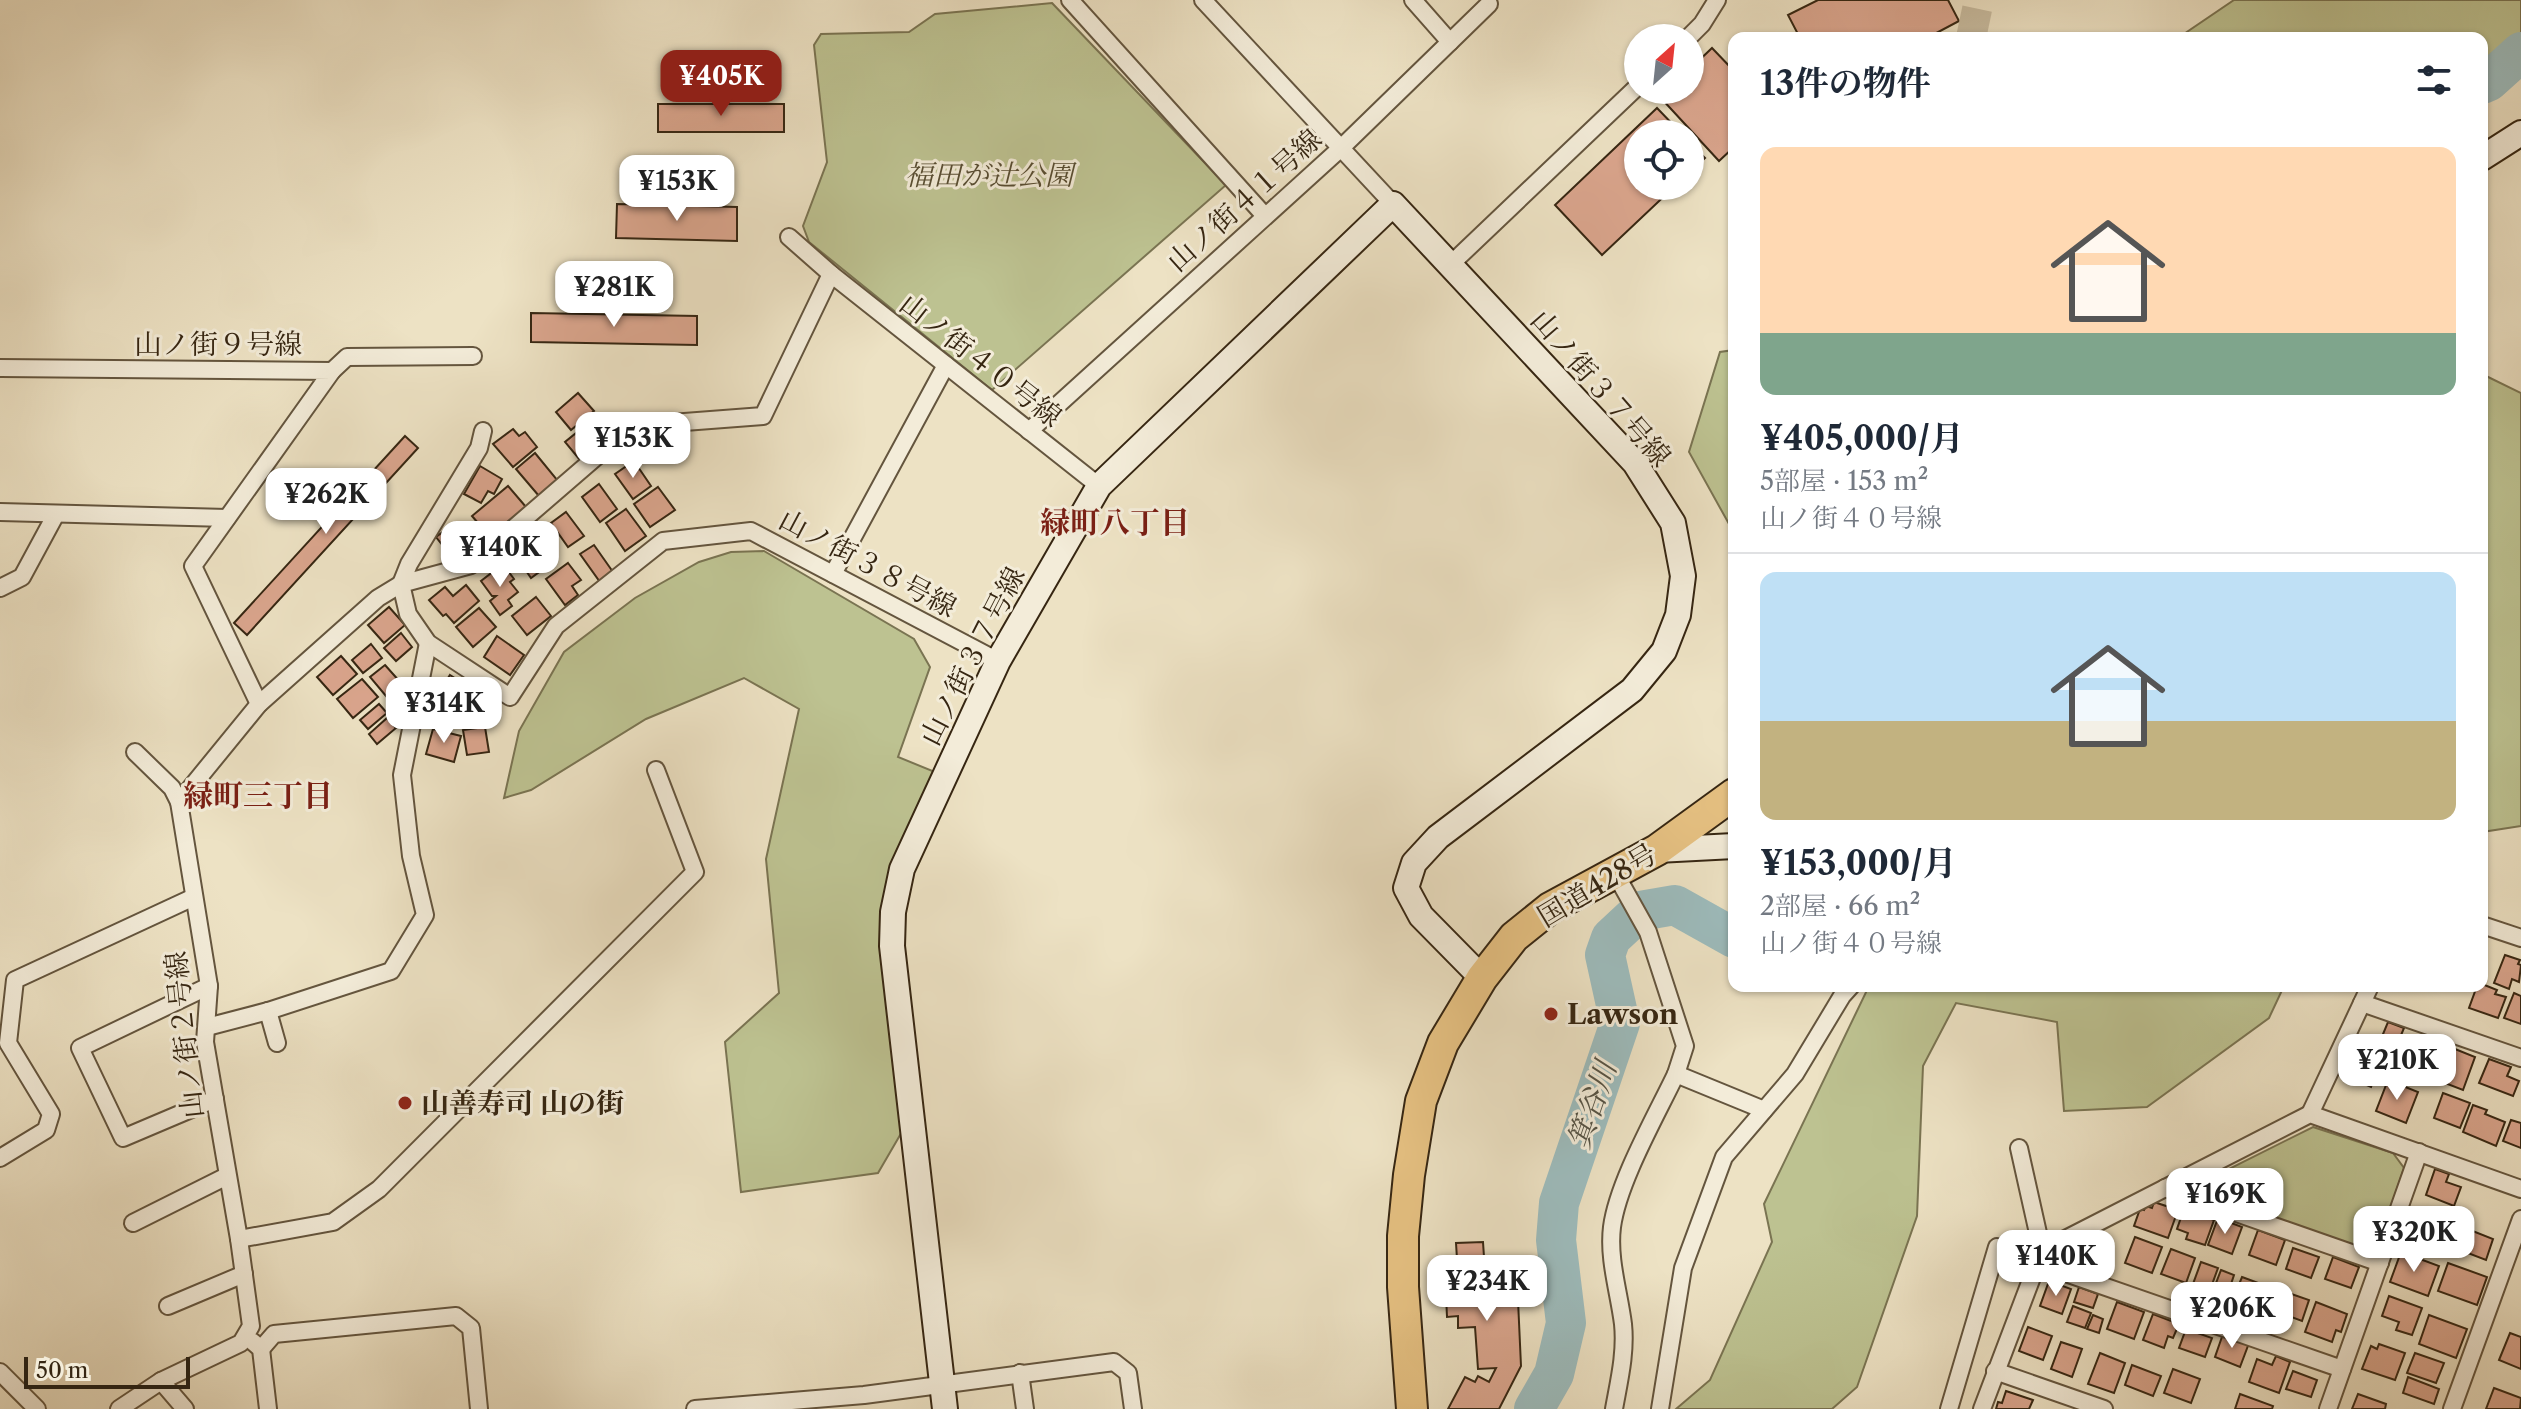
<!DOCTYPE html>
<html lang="ja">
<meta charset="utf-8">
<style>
body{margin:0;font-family:"Libre Caslon Text","Noto Serif JP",serif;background:#f6f6f7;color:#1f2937;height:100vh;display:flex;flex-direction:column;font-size:30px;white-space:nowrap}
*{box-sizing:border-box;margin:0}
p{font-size:26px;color:#747a83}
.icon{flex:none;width:44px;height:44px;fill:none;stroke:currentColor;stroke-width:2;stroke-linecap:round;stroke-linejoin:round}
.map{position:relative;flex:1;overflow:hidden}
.details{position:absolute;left:1728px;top:32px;width:760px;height:960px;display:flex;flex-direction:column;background:#fff;border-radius:16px;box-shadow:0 2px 6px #0004}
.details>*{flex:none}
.needle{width:52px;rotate:27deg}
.fabs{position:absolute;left:1624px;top:24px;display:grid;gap:16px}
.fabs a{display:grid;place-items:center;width:80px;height:80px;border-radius:50%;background:#fff;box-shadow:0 2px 6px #0004;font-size:40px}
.scale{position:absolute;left:24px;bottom:20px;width:166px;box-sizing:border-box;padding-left:8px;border:4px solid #362612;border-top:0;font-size:22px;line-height:28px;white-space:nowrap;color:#362612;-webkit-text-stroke:6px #f3ecd9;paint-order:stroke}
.price{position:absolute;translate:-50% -68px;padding:0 18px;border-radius:16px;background:#fff;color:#222;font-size:26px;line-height:52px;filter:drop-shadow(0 2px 4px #0008)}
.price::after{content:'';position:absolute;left:50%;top:48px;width:24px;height:18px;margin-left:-12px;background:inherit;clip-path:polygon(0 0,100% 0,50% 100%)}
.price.on{background:#8f2418;color:#fff}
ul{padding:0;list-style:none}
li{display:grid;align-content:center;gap:16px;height:424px;padding:0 32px}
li+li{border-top:2px solid #e0e1e3}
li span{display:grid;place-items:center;height:248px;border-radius:16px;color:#555}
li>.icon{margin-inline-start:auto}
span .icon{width:144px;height:144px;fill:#fffc;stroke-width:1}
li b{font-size:34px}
h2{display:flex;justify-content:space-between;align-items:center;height:96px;padding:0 32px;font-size:34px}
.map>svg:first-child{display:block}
</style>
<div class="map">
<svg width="2521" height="1409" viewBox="0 0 2521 1409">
<rect width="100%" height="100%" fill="#ede2c4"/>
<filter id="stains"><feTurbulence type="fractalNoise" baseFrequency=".0025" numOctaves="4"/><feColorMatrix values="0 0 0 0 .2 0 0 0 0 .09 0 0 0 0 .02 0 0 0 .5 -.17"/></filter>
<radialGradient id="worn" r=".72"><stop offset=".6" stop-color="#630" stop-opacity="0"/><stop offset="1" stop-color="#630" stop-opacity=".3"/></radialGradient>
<!-- green -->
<g fill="#bdc291" stroke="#7a7452" stroke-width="2">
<polygon points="2234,0 2521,0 2521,43 2497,90 2482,102 2482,38 2178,38"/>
<polygon points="1052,3 1226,185 992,390 809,242 803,226 827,162 814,45 821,34 909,32 935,14"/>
<polygon points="1734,350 1734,533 1689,452 1720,352"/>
<polygon points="2482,374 2521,393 2521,826 2482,832"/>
<polygon points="764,551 914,639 930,667 898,757 935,772 892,882 903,1130 878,1173 741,1192 725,1042 779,993 766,859 799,709 744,678 646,719 531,790 504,798 519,731 564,652 635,598 699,562 731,552"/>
<polygon points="1869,986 2284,986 2269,1018 2147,1107 2064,1111 2057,1022 1956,1003 1923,1066 1917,1216 1857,1387 1832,1409 1676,1409 1710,1380 1772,1242 1764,1204"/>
<polygon points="2313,1127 2393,1153 2404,1168 2378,1245 2361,1249 2199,1192 2203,1182"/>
</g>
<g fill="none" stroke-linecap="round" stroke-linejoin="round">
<!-- river -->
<g stroke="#9dbcbd" stroke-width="40">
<polyline points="2482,84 2489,81 2521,52"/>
<polyline points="1534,1409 1554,1374 1566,1323 1556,1240 1559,1203 1620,1023 1605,955 1611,938 1640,911 1675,905 1734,938"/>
</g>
</g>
<!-- building -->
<g fill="#daa58d" stroke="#362612" stroke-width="2">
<polygon points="1818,0 1948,0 1959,21 1927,38 1800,38 1788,15"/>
<polygon points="1712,48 1734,71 1734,147 1719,161 1660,97 1668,90 1690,90 1690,69"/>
<rect x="658" y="104" width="126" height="28"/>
<polygon points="1657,108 1682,134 1638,134 1638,186 1675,186 1602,255 1555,205"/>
<polygon points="1690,143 1705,158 1690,172"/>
<polygon points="617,204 737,207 737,241 616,238"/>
<polygon points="531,313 697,316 697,345 531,342"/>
<polygon points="578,393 594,411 571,430 556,412"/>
<polygon points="586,425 601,442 580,460 565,442"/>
<polygon points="513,429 519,436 525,432 537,447 513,467 493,444"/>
<polygon points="405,436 418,448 247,635 234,623"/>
<polygon points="535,453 558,481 539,496 516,469"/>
<polygon points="634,461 651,486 633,499 615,474"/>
<polygon points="480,466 502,479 494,494 488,491 481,503 464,494"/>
<polygon points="599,484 617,509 600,522 582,497"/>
<polygon points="508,486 526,507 490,537 472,516"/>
<polygon points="658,487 675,510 650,527 634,504"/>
<polygon points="626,509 646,536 625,551 606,523"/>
<polygon points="566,512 584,536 568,547 551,523"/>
<polygon points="455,523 474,547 455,561 436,537"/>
<polygon points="537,537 547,551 538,557 546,567 531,578 514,553"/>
<polygon points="594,545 613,572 600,582 580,554"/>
<polygon points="568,563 581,580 572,586 578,595 565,605 546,579"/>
<polygon points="503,564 514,579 510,582 518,592 508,600 512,606 500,615 490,601 496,596 492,596 481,581"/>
<polygon points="466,585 479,601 454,623 446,614 443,616 429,600 445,587 453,596"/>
<polygon points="536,597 551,616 527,635 512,616"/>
<polygon points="389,607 405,625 384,643 368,625"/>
<polygon points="479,608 496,627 473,647 456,627"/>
<polygon points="401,633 412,647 396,661 384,648"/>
<polygon points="497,636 524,655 510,675 484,657"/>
<polygon points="371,644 382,658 363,673 352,660"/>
<polygon points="341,656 357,674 333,695 317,677"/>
<polygon points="385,665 401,683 386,696 370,677"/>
<polygon points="450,675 469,687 466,692 479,700 468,716 436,697"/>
<polygon points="362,679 378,697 353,718 337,699"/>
<polygon points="379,704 387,713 368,729 360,720"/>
<polygon points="387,718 396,728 377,744 369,734"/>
<polygon points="485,727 489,752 467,755 463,730"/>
<polygon points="433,729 461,736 454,762 426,754"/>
<polygon points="2505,955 2520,960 2518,964 2521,965 2519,982 2512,979 2509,989 2494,983"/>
<polygon points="2482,984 2497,990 2495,994 2506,997 2498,1018 2469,1008 2477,986"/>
<polygon points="2514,993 2521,996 2521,1024 2504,1018"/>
<polygon points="2388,1022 2404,1028 2392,1057 2376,1051"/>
<polygon points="2407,1039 2439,1052 2432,1068 2401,1056"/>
<polygon points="2450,1047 2475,1057 2463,1090 2437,1080"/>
<polygon points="2355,1059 2378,1068 2371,1087 2348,1077"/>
<polygon points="2489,1059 2511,1067 2507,1076 2519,1081 2513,1096 2479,1083"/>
<polygon points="2388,1080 2418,1092 2406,1123 2376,1111"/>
<polygon points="2443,1093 2470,1103 2460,1128 2434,1118"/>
<polygon points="2473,1105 2487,1110 2485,1114 2505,1122 2496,1146 2463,1132"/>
<polygon points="2511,1120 2521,1123 2521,1148 2503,1141"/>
<polygon points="2435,1169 2449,1174 2446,1182 2461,1187 2454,1206 2426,1195"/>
<polygon points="2154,1202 2178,1210 2168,1238 2134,1226 2140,1209 2144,1210 2146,1206 2152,1208"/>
<polygon points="2184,1209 2214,1220 2205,1245 2186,1239 2188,1233 2177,1229"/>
<polygon points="2418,1209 2453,1222 2444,1247 2409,1234"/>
<polygon points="2218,1218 2242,1227 2232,1254 2208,1245"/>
<polygon points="2460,1226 2493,1239 2486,1260 2452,1247"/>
<polygon points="2258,1230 2285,1240 2276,1265 2249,1255"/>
<polygon points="2135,1237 2162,1247 2152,1273 2125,1263"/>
<polygon points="1483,1242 1484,1257 1516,1256 1521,1366 1499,1409 1448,1409 1465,1377 1475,1382 1478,1376 1489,1382 1496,1368 1478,1369 1475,1327 1458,1328 1458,1316 1447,1317 1446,1295 1455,1295 1453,1259 1457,1259 1456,1243"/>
<polygon points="2293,1248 2319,1257 2311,1278 2286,1269"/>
<polygon points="2171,1249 2195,1258 2186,1283 2161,1274"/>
<polygon points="2401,1252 2439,1266 2428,1296 2390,1282"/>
<polygon points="2333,1257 2359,1267 2351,1288 2325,1279"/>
<polygon points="2201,1262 2218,1268 2210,1290 2193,1284"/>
<polygon points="2448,1263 2487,1277 2477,1305 2438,1291"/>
<polygon points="2221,1270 2234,1275 2227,1296 2213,1291"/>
<polygon points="2242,1277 2272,1288 2266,1307 2254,1303 2253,1306 2233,1299"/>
<polygon points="2049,1281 2071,1289 2062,1314 2040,1306"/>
<polygon points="2079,1287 2098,1294 2093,1308 2074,1302"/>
<polygon points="2277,1289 2309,1300 2302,1321 2270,1309"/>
<polygon points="2389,1296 2422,1308 2412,1335 2396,1330 2399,1322 2382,1316"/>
<polygon points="2117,1302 2144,1312 2134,1339 2107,1329"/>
<polygon points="2316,1302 2347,1314 2341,1332 2336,1330 2332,1342 2305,1332"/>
<polygon points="2073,1306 2091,1313 2085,1328 2067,1322"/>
<polygon points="2153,1314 2179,1324 2173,1338 2168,1336 2164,1348 2143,1340"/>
<polygon points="2093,1315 2103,1319 2099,1333 2087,1329"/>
<polygon points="2429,1315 2467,1329 2456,1358 2419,1344"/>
<polygon points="2028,1327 2052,1336 2043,1360 2019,1351"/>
<polygon points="2186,1329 2212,1338 2205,1357 2179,1348"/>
<polygon points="2510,1333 2521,1337 2521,1369 2499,1360"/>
<polygon points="2223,1334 2249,1343 2240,1367 2215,1357"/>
<polygon points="2061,1342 2082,1349 2072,1377 2051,1369"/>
<polygon points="2379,1344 2405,1353 2395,1380 2362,1369 2371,1346 2377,1349"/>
<polygon points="2100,1353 2125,1363 2114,1393 2088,1384"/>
<polygon points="2415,1353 2444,1363 2436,1383 2407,1373"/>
<polygon points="2276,1356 2290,1362 2279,1393 2249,1382 2257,1359 2272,1365"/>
<polygon points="2132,1365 2161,1376 2153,1396 2125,1385"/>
<polygon points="2173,1369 2200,1379 2191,1403 2164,1393"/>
<polygon points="2293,1371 2317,1380 2311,1397 2286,1389"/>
<polygon points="2408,1377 2439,1389 2434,1404 2403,1393"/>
<polygon points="2494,1388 2521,1398 2520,1409 2486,1409"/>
<polygon points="2006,1391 2033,1400 2029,1409 1996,1409 1998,1402 2002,1403"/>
<polygon points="2240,1394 2273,1406 2272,1409 2235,1409"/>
<polygon points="2358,1394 2386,1404 2385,1409 2352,1409"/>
</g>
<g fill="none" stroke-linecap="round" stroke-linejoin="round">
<!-- highway-tunnel -->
<polyline stroke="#c8bca0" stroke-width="30" stroke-dasharray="30 15" stroke-linecap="butt" points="1971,38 1979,0"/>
<!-- street casing -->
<g stroke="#64553e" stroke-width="20">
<g id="street">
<polyline points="1070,0 1265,216"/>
<polyline points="1203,0 1393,204"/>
<polyline points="1688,38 1702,24 1717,0"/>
<polyline points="1450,42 1489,4"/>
<polyline points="789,237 831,274 1099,486"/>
<polyline points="1450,265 1638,86"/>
<polyline points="0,368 332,371 193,566 259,704"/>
<polyline points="332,371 347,357 473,356"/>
<polyline points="483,431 479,448 409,564 401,584 408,614 428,643 510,697 556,626 663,541 751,531 998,661"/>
<polyline points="1029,431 1341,148 1450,42 1413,0"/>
<polyline points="0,512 227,518"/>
<polyline points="833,574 946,365"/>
<polyline points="0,588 22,577 56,514"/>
<polyline points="135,752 172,788 179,802"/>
<polyline points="1615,873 1648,932 1685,1046 1676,1074 1764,1110"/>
<polyline points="2482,925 2521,938"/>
<polyline points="209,986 80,1048 123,1138 215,1099"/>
<polyline points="2362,1003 2521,1058"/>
<polyline points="268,1011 277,1043"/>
<polyline points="207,1027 268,1011 391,971 425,915 411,856 402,775 428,643"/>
<polyline points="2310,1114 2370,986"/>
<polyline points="2019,1148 2042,1251 2057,1270 2342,1369"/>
<polyline points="0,1158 46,1130 51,1114 8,1043 15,980 194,897"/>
<polyline points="2165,1188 2380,1263"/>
<polyline points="133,1223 227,1176"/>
<polyline points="239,1239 333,1222 379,1189 695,872 656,770"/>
<polyline points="168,1306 244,1274"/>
<polyline points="253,1342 261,1349 268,1409"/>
<polyline points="261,1349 274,1334 456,1316 471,1328 479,1409"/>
<polyline points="1995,1371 2104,1409"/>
<polyline points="0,1372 37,1409"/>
<polyline points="1020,1373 1025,1409"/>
<polyline points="161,1381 185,1409"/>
<polyline points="119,1409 161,1381 241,1343 251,1326 239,1239 205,1042 209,986 179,802 259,704 378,598 401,584 471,565 632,426 763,416 831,274"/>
<polyline points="695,1409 864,1395 1114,1362 1128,1373 1133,1409"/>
<path d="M1614,1409C1619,1381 1626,1353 1623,1324C1619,1292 1608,1259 1612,1227C1618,1182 1656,1116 1676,1074"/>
<polyline points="1660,1409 1683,1268 1724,1157 1795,1074 1842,996 1851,986"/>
<polyline points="1949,1409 1997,1247"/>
<polyline points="1982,1409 2042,1251 2310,1114 2521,1189"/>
<polyline points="2328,1409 2419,1152"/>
<polyline points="2452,1409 2521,1219"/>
</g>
</g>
<!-- secondary casing -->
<g stroke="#362612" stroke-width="28">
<g id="secondary">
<polyline points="2482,158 2521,133"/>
<polyline points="1657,850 1734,846"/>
<polyline points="945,1409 892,946 893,912 902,869 998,661 1099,486 1393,204 1635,463 1673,523 1683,576 1678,615 1664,651 1632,690 1438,837 1414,863 1406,888 1421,916 1482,978"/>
</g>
</g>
<!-- highway casing -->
<g stroke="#362612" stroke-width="34">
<polyline id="highway" points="1412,1409 1403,1287 1403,1236 1409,1175 1421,1101 1443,1043 1482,978 1514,937 1550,908 1657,850 1734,794"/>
</g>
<!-- street -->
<use href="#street" stroke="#f3ecd9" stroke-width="16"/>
<!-- secondary -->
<use href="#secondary" stroke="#f3ecd9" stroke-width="24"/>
<!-- highway -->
<use href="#highway" stroke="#e6c182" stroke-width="30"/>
</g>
<!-- markers -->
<g fill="#8f2418" stroke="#f3ecd9" stroke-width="3">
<circle cx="1551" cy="1014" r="8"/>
<circle cx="405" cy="1103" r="8"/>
</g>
<g text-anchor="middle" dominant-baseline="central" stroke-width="6" stroke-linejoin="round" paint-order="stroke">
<!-- park labels -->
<g font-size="28" font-style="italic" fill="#584d32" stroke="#f3ecd9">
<text x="989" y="175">福田が辻公園</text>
</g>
<!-- street labels -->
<g font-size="28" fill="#362612" stroke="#f3ecd9">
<text transform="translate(1244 200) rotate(-42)">山ノ街４１号線</text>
<text x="218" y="344">山ノ街９号線</text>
<text transform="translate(981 360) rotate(38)">山ノ街４０号線</text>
<text transform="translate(1601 388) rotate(49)">山ノ街３７号線</text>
<text transform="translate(868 563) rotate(28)">山ノ街３８号線</text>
<text transform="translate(972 656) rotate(-63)">山ノ街３７号線</text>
<text transform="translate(1597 885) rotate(-31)">国道428号</text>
<text transform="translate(184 1035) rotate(-96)">山ノ街２号線</text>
</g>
<!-- poi labels -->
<g font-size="28" font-weight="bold" fill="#362612" stroke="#f3ecd9" text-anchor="start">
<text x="1567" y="1014">Lawson</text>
<text x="421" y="1103">山善寿司 山の街</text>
</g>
<!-- neighbourhood labels -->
<g font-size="30" font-weight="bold" fill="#7a1f14" stroke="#f3ecd9">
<text x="1115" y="522">緑町八丁目</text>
<text x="258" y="795">緑町三丁目</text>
</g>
<!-- water labels -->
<g font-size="30" font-style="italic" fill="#555345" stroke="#f3ecd9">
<text transform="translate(1592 1105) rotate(-71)">箕谷川</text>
</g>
</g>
<rect width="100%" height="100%" filter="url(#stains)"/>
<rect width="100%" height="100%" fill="url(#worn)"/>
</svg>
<div class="fabs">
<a><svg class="needle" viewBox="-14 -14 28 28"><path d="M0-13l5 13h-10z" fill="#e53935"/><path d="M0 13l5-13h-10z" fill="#747a83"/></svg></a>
<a><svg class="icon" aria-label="locate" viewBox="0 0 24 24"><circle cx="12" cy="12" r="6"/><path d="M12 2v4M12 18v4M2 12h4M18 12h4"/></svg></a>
</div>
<div class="scale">50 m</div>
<b class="price on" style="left:721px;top:118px">¥405K</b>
<b class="price" style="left:677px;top:223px">¥153K</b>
<b class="price" style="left:614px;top:329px">¥281K</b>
<b class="price" style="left:633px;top:480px">¥153K</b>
<b class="price" style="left:326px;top:536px">¥262K</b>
<b class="price" style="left:500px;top:589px">¥140K</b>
<b class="price" style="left:444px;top:745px">¥314K</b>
<b class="price" style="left:2397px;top:1102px">¥210K</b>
<b class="price" style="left:2225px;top:1236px">¥169K</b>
<b class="price" style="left:2414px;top:1274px">¥320K</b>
<b class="price" style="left:2056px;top:1298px">¥140K</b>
<b class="price" style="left:1487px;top:1323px">¥234K</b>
<b class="price" style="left:2232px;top:1350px">¥206K</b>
<section class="details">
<h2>13件の物件<svg class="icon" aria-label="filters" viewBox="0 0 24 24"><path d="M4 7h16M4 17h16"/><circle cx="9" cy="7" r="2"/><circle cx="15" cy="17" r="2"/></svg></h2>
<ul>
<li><span style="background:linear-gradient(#ffd9b3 75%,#7fa58c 0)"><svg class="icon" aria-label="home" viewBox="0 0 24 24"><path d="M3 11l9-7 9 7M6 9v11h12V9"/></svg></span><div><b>¥405,000/月</b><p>5部屋 · 153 m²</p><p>山ノ街４０号線</p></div></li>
<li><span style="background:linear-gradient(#bfe0f5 60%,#c2b280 0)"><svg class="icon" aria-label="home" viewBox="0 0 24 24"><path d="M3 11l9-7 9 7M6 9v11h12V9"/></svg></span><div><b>¥153,000/月</b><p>2部屋 · 66 m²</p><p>山ノ街４０号線</p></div></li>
</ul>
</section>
</div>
